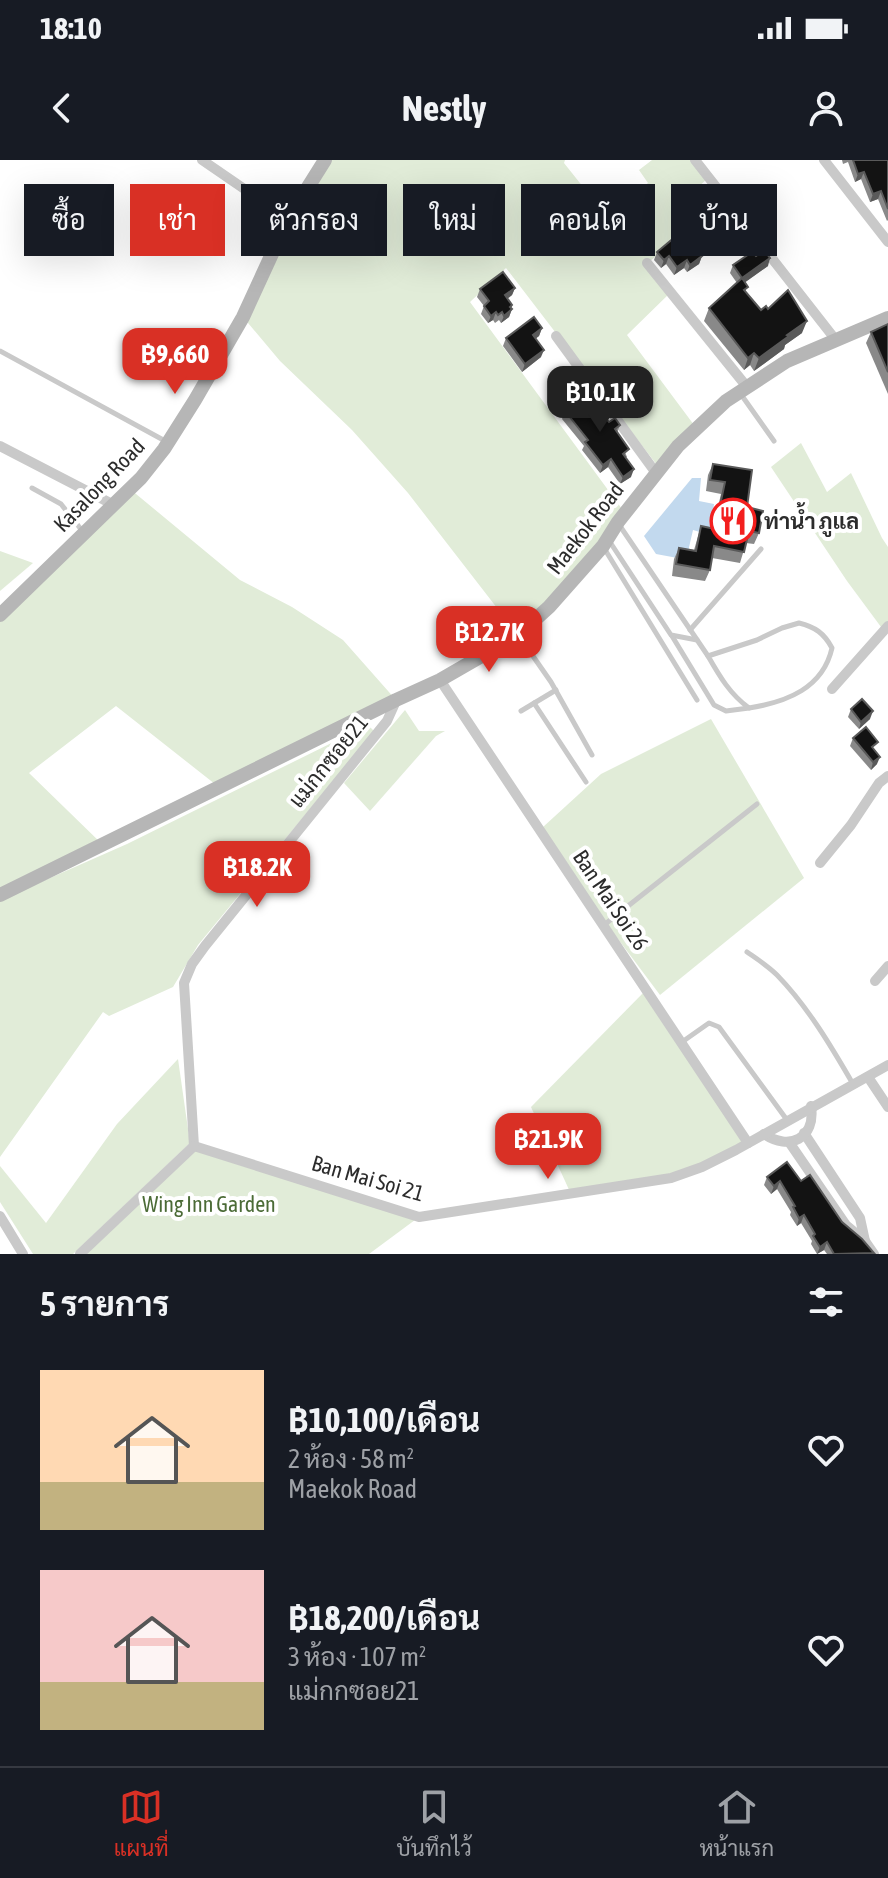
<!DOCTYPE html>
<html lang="th">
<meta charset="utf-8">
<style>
body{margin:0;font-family:"Asap Condensed",Sarabun,sans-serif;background:#20242c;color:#f1f3f6;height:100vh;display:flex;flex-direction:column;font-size:30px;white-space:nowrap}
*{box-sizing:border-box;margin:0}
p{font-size:26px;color:#9ea1a6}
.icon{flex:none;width:44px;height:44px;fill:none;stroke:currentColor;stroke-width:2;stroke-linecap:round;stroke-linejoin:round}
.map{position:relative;height:1094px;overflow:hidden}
.side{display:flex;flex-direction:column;background:#171b24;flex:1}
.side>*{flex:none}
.guide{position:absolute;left:24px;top:24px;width:840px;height:72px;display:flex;gap:16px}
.price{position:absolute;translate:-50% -68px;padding:0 18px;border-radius:16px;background:#d93025;color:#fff;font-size:26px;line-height:52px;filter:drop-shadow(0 2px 4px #0008)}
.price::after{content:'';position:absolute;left:50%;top:48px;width:24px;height:18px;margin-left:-12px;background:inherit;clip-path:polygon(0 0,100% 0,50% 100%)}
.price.current{background:#222;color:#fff}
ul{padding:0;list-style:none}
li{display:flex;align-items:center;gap:24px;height:200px;padding:0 40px}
li span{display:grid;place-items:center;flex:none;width:224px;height:160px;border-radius:0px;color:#555}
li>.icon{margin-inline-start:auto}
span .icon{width:96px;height:96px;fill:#fffc;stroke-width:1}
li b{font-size:34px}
h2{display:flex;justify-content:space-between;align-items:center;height:96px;padding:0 40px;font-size:34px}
.pill{padding:0 28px;border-radius:0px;background:#171b24;box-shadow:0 8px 32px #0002;font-size:28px;line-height:72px}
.pill.current{background:#d93025;color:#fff}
.status{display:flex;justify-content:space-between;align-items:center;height:56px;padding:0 40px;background:#171b24;direction:ltr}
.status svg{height:22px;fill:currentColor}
header{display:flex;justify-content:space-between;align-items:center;height:104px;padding:0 40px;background:#171b24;font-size:36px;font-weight:700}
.tab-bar{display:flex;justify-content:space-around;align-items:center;height:112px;border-top:2px solid #363941;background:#171b24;font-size:22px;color:#9ea1a6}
.tab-bar a{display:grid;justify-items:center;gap:4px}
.tab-bar .current{color:#d93025}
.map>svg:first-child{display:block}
</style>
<div class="status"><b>18:10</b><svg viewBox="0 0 49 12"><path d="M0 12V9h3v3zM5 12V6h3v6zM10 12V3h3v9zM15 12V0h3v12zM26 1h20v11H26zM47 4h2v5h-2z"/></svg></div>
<header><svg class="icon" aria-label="back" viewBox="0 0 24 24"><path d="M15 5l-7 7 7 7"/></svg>Nestly<svg class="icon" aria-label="person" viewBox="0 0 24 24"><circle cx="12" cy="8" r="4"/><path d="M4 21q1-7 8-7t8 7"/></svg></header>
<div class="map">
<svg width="888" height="1094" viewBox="0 0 888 1094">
<rect width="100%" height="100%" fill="#fff"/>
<!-- green -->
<g fill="#e1ecd8">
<polygon points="325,0 565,0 564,3 607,57 648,23 639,10 652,0 692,0 709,17 673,51 686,70 648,103 671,132 627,175 697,269 660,309 506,108 470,142 625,353 518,475 408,333 352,270 280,201 243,157"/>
<polygon points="801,283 827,332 851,313 882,378 888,387 888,466 884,471 847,421 771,307"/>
<polygon points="130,329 240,420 292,447 343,480 396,540 220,628 116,546 29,613 103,685 0,735 0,455"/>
<polygon points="0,391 33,403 0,431"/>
<polygon points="405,550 419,571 445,571 436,576 370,651 344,623"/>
<polygon points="711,559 804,718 660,835 612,771 543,667 601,614"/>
<polygon points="368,565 374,571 198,785 173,827 109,856 103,852 0,997 0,740 127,684"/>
<polygon points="646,830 748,983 702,1007 571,1034 531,947"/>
<polygon points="178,899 190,983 73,1094 33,1094 0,1042 0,1006 46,1063 117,964"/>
<polygon points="194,986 419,1057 369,1094 80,1094"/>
</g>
<!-- water -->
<polygon fill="#c2d9ee" points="692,318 701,318 699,341 714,344 710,375 693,370 687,396 683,399 656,394 644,376"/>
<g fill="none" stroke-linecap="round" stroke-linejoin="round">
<!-- lane -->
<g stroke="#c9c9c9" stroke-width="5">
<polyline points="0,191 167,282"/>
<polyline points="740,233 774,281"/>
<polyline points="32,328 61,344 84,373"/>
<polyline points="620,366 708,496"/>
<polyline points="608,379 671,475 697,480"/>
<polyline points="604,388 697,540"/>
<path d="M799,463C815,467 824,473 832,488C823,528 787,542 749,548C730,534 720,517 708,496L757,480L782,468Z"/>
<polyline points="690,470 761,389"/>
<polyline points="519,476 551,522 592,595"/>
<polyline points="672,476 714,545 726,551 749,548"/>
<polyline points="534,543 586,622"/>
<polyline points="521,551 556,530"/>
<polyline points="604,765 757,644"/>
<path d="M747,792C757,799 768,806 777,815C808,847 831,886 853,924"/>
<polyline points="682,882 709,863 719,867 787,960"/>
</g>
<!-- street -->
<g stroke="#c9c9c9" stroke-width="10">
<polyline points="202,0 288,59"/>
<polyline points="695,0 835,179"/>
<polyline points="824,0 888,82"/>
<polyline points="647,103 747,227"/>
<polyline points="556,176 656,313"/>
<polyline points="0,286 114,345"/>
<polyline points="440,520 748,983"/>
<polyline points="832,529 888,466"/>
<polyline points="820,703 851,665 879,623 888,616"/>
<polyline points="875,821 888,806"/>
<polyline points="868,917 888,947"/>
<polyline points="804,973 860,1058 865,1081"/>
<path d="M764,974C789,991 816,979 811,946"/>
<polyline points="789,982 846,1065 865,1081 874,1094"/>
<polyline points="194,986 419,1057 671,1018 702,1007 736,990 888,905"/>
<polyline points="194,986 184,823 192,804 205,786 387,561 396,541"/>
<polyline points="0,1056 23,1094"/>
<polyline points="80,1094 194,986"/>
</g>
<!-- secondary -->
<g stroke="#b6b6b6" stroke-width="14">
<polyline points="0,455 141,318 164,289 195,240 243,157 288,59 325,0"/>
<polyline points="0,735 396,540 440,520 518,475 549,447 603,386 618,362 678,286 726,241 787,201 888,158"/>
</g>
</g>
<!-- wall -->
<g fill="#898989">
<polygon points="842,0 888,0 888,60 887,61 878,39 870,42 861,19 855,22 848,2 843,4"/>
<polygon points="718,45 686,67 676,54 679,46"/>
<polygon points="683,87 702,96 699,104 687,112 684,108 674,115 666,104 661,108 654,100 657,92"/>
<polygon points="756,96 768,106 745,122 746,132 761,150 768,149 802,173 785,185 784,189 754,211 750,205 744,210 704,161 709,148 737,123 730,113 733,105"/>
<polygon points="515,128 512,135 507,139 512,145 511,148 512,149 509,157 501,163 499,160 495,163 493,160 488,163 481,154 484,146 477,137 480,129"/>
<polygon points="888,164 888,234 866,183 871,172"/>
<polygon points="542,168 539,176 535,179 541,197 522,212 503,186 506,178"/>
<polygon points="565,251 620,265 617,273 627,297 626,297 631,317 620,324 608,307 600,313 582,290 584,286 562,259"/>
<polygon points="713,304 747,347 759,373 754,384 746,383 740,403 712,398 710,410 705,421 672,416 674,399 679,388 694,390 701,366 713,368 721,334 706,331 708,315"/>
<polygon points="851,549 870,559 859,569 848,557"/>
<polygon points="853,578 875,590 877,604 871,610 850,586"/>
<polygon points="767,1017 801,1021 873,1094 827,1094 824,1090 817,1094 811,1084 812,1081 801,1063 797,1066 790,1055 791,1052 777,1029 771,1034 764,1025"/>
</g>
<!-- shaded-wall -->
<g fill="#5a5a5a">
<polygon points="864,12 861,19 855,22 858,14"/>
<polygon points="881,31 878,39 870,42 873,34"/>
<polygon points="721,37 718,45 686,67 689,60"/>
<polygon points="669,96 666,104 661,108 664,100"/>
<polygon points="702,96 699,104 687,112 690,105"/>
<polygon points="770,98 768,106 740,126 742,118"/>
<polygon points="687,100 684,108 674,115 677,107"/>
<polygon points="515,128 512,135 502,143 505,135"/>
<polygon points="512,145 510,151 512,149 509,157 501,163 504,156"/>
<polygon points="496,152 493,160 488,163 491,156"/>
<polygon points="807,161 802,173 785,185 784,189 754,211 759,198 787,175"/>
<polygon points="542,168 539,176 530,183 533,175"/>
<polygon points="544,190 541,197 522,212 525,204"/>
<polygon points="754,193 750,205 744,210 748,198"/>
<polygon points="611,299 608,307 600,313 603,305"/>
<polygon points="634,309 631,317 620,324 623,317"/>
<polygon points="873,551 870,559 859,569 861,562"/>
<polygon points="880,597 877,604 871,610 873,602"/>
<polygon points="780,1021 777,1029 771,1034 774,1026"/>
<polygon points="804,1055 801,1063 797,1066 799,1058"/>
<polygon points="827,1082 824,1090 817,1094 820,1087"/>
</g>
<!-- building -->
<g fill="#131313" stroke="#5a5a5a" stroke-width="2">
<polygon points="853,0 888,0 888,49 881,31 873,34 864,12 858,14"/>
<polygon points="715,29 721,37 689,60 679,46 695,34 700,41"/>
<polygon points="675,77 683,87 691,81 702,96 690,105 687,100 677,107 669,96 664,100 657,92"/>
<polygon points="764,90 770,98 742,118 733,105 752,92 756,96"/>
<polygon points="503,112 515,128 505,135 512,145 510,147 512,149 504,156 502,152 498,155 496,152 491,156 484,146 489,141 480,129"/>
<polygon points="742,118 748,127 744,130 761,150 766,146 768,149 788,130 807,161 787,175 789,176 759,198 754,193 748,198 709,148"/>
<polygon points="534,157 542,168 533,175 544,190 525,204 506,178"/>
<polygon points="888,164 888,212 871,172"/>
<polygon points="584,235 588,240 590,238 609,262 615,258 620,265 615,269 629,289 623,294 634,309 623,317 611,299 603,305 585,282 588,280 565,251"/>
<polygon points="713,304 752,310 747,347 763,351 759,373 749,371 744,392 714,386 710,410 676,404 679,388 696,391 701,366 715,369 725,322 710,320"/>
<polygon points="862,539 873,551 861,562 851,549"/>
<polygon points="866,567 878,582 872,587 880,597 873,602 853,578"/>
<polygon points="787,1002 801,1021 810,1015 842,1062 862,1079 874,1093 834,1094 827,1082 820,1087 813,1076 815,1074 804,1055 799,1058 793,1047 795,1046 780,1021 774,1026 767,1017"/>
</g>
<!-- icons -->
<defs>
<g id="restaurant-ring" transform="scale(2.3)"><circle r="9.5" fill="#fff" stroke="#f31f1e" stroke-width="1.5"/><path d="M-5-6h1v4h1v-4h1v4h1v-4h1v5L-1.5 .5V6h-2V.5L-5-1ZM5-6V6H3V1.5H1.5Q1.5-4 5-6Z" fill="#f31f1e"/></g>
</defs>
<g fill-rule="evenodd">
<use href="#restaurant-ring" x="733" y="361"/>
</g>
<g text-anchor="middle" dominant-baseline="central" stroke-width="8" stroke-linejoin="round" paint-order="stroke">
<!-- street labels -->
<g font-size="22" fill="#2c2c2c" stroke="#fff">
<text transform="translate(99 325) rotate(-46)">Kasalong Road</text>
<text transform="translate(585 368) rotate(-52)">Maekok Road</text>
<text transform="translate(328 601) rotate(-51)">แม่กกซอย21</text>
<text transform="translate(611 740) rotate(56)">Ban Mai Soi 26</text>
<text transform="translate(368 1018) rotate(16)">Ban Mai Soi 21</text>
</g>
<!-- poi labels -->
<g font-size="22" font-weight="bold" fill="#2c2c2c" stroke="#fff" text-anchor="start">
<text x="764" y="361">ท่าน้ำ ภูแล</text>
</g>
<!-- park labels -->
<g font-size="22" fill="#4b6b36" stroke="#fff">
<text x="209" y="1044">Wing Inn Garden</text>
</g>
</g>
</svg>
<b class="price" style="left:175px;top:236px">฿9,660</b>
<b class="price current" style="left:600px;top:274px">฿10.1K</b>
<b class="price" style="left:489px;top:514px">฿12.7K</b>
<b class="price" style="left:257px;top:749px">฿18.2K</b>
<b class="price" style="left:548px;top:1021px">฿21.9K</b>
<div class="guide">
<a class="pill">ซื้อ</a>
<a class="pill current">เช่า</a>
<a class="pill">ตัวกรอง</a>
<a class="pill">ใหม่</a>
<a class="pill">คอนโด</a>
<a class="pill">บ้าน</a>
</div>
</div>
<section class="side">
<h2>5 รายการ<svg class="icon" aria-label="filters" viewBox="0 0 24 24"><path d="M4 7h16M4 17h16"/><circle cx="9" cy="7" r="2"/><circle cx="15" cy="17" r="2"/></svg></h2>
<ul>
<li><span style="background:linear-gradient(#ffd9b3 70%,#c2b280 0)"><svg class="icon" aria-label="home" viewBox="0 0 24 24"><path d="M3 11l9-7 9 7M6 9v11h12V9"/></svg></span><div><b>฿10,100/เดือน</b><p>2 ห้อง · 58 m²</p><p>Maekok Road</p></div><svg class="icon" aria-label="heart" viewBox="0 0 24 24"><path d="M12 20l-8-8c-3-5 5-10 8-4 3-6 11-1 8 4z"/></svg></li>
<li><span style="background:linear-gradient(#f6c9c9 70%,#c2b280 0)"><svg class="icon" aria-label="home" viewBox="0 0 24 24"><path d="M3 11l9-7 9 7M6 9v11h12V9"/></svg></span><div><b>฿18,200/เดือน</b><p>3 ห้อง · 107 m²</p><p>แม่กกซอย21</p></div><svg class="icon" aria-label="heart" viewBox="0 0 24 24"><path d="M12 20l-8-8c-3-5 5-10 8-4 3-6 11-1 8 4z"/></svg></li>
</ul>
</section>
<nav class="tab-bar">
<a class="current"><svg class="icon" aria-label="map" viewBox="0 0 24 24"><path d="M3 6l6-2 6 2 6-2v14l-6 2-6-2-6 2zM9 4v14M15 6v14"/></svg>แผนที่</a>
<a><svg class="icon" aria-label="saved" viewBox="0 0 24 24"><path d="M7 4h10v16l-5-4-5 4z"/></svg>บันทึกไว้</a>
<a><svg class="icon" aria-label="home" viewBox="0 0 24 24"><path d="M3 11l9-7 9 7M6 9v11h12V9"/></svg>หน้าแรก</a>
</nav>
